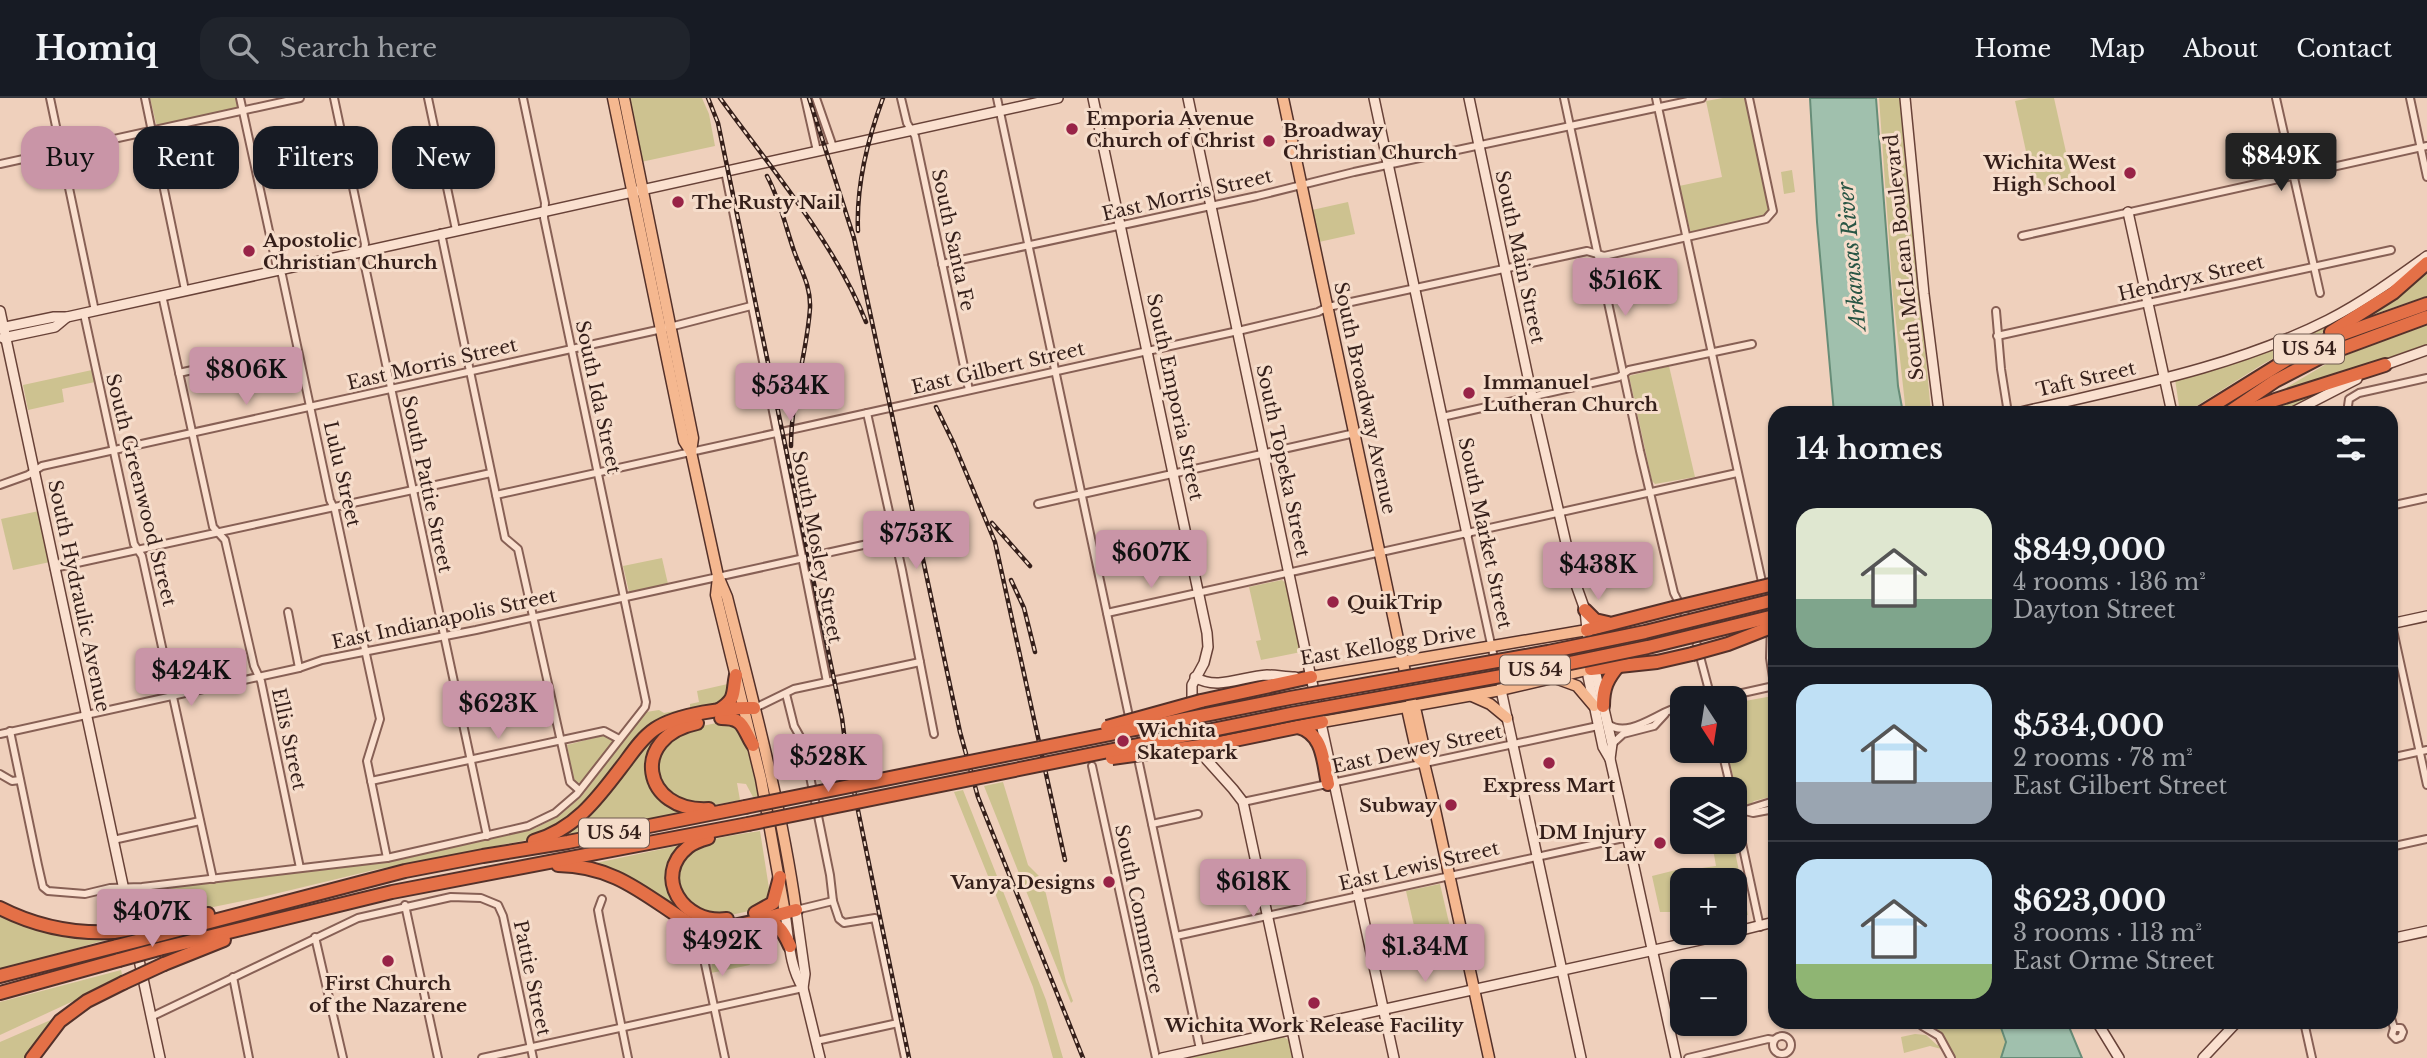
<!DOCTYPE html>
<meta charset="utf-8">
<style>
body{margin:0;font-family:"Libre Baskerville",serif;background:#20242c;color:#f1f3f6;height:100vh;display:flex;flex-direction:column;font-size:26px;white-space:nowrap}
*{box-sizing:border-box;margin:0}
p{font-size:23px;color:#9ea1a6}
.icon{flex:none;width:38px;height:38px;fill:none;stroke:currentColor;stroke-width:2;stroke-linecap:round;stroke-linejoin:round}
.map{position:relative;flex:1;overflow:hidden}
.details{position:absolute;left:1768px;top:308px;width:630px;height:623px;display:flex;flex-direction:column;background:#171b24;border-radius:21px;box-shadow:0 2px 5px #0004}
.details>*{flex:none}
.banner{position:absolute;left:21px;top:28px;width:665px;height:63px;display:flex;gap:14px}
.needle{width:46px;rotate:168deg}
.tools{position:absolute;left:1670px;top:588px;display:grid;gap:14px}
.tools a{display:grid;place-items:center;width:77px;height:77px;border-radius:14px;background:#171b24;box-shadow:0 2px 5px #0004;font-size:35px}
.price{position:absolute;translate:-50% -60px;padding:0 16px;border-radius:7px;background:#c995a7;color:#111;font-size:23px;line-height:46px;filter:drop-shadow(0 2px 4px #0008)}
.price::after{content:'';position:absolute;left:50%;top:42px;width:21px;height:16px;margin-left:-10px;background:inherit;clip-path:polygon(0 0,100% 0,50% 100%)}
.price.selected{background:#222;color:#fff}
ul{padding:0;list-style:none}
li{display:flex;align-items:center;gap:21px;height:175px;padding:0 28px}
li+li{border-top:2px solid #363941}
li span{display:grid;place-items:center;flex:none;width:196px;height:140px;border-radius:21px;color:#555}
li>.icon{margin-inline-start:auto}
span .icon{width:84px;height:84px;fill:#fffc;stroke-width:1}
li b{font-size:30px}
h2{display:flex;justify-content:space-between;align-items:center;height:84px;padding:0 28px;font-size:30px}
.chip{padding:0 24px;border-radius:21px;background:#171b24;box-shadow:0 2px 5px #0004;font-size:24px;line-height:63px}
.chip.selected{background:#c995a7;color:#111}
header{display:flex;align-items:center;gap:42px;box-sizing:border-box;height:98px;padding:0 35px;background:#171b24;border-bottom:2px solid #363941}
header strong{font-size:33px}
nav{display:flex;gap:38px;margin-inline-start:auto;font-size:24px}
.search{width:490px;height:63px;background:#20242c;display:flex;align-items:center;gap:18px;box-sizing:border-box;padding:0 24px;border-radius:21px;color:#9ea1a6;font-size:26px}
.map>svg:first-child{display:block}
</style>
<header>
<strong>Homiq</strong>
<div class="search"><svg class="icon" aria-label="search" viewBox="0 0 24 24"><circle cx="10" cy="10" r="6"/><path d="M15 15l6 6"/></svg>Search here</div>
<nav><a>Home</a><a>Map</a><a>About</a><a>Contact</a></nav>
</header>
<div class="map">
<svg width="2427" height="960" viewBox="0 0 2427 960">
<rect width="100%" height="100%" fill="#efd0bc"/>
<!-- green -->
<g fill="#cdc290">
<polygon points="150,0 238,0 239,9 158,28 156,25"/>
<polygon points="627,0 702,0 709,16 715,48 641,64"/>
<polygon points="1723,0 1746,0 1769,114 1765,118 1691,135 1679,88 1722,79 1706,3"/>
<polygon points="1879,0 1902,0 1931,315 1906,315 1893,198"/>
<polygon points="2029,0 2054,0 2072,81 2034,90 2015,3"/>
<polygon points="1792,72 1795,94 1784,96 1781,74"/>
<polygon points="1348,104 1355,136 1319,144 1312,112"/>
<polygon points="2427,171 2427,198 2369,218 2368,217"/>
<polygon points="2408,175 2380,199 2337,227 2263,266 2195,309 2180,315 2175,281 2216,271 2280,247"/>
<polygon points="2427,227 2427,246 2273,300 2272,298 2333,262"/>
<polygon points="1669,268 1695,379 1655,386 1652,383 1629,278"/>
<polygon points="92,272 95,284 62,291 64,304 28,312 23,287"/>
<polygon points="2340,286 2284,315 2253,315"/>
<polygon points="39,413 50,464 13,472 1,421"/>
<polygon points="662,460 668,486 629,494 623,468"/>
<polygon points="1282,482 1287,486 1301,554 1261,562 1256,543 1261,542 1249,489"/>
<polygon points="732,585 726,605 668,621 583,713 537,740 374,772 262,799 150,822 149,820 138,822 133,799 142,793 386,764 536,730 560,717 581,699 646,614 659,612 664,615 690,610 690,606 699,604 697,593"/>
<path d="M1767,599H1770C1778,611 1770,622 1774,635V698L1754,703L1747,710L1743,703H1736V690L1727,653H1734V605Z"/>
<polygon points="726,623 731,623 745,639 759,698 753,699 746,686 737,685 740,702 709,708 677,703 657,679 659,653 688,631"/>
<polygon points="679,626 650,674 682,714 561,739 560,736 656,634"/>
<polygon points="605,637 611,639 613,645 583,684 577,685 573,680 567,647"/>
<polygon points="1003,684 1028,767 1040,779 1046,796 1066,884 1073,903 1071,905 984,688"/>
<polygon points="963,692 1046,902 1063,960 1053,960 1033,889 954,694"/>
<path d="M760,733L771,803L763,810L717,820L694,813L676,786C677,779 677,770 680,764C689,740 738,737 760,733Z"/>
<polygon points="1733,744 1748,817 1734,820 1734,782 1705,782 1706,774 1703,773 1700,777 1699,775 1702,770 1716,768 1712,745"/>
<polygon points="686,746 671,780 705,828 591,766"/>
<polygon points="1684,770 1686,772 1692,771 1693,775 1696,774 1697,776 1693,782 1682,782 1682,803 1675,814 1660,814 1652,778"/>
<polygon points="1440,786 1456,855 1422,862 1406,793"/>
<path d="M0,817C34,834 70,841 108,841L0,873Z"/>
<path d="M737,847L744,849L750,867L711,875C710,865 717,860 716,850Z"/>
<polygon points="121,872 123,880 0,937 0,904"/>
<polygon points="60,918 29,960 0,960 0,944"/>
<polygon points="1928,924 1999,924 2006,947 2001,960 1954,960 1943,936"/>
<polygon points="1915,936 1926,937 1937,947 1940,945 1945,952 1930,948 1904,955 1901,939"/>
<polygon points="1283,939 1289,942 1292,960 1189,960"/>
</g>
<!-- water -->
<g fill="#a0c0ad" stroke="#678d78" stroke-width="2">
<polygon points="1810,0 1876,0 1898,288 1903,315 1834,315 1817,124"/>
<polygon points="1999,924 2067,924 2082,960 2001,960 2006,944"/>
</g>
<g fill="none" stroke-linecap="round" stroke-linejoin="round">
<!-- street casing -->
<g stroke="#876055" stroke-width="10">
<g id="street">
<polyline points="50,0 95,213"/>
<polyline points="145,0 185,192"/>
<polyline points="240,0 276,165 282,177 330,402 335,412 380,621 367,663 387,760"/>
<polyline points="334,0 365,146 363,159 487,738"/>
<polyline points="428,0 456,132"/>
<polyline points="805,0 817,53"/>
<polyline points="816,0 833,49"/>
<polyline points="901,0 907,25 915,38 969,292"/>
<polyline points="997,0 1200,951"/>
<polyline points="1564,0 1640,353 1674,495 1693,532 1711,600"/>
<polyline points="1656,0 1771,525 1770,560 1774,586"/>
<polyline points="2276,0 2320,195"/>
<polyline points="2410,0 2427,79"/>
<polyline points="0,66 300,0"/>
<polyline points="725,73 827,584"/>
<polyline points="441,135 505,440 518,451 570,684 579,692"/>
<polyline points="2022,138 2427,48"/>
<polyline points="942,166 1257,98 1354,74 1702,0"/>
<polyline points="162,197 213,429 225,442 254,568 261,583 300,770"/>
<polyline points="1996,213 2001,271 2008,315"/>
<polyline points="84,216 134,446 142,458 213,781"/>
<polyline points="1997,238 2391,152"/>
<polyline points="179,275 254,258"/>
<polyline points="867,315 902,472 934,636"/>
<polyline points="2347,315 2349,301 2359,295 2427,280"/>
<polyline points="1442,319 1619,279 1629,272 1752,246"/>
<polyline points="0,387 28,377 42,368 662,231 751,208"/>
<polyline points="496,397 1238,233 1318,214 1328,209 1587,153 1604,158 1766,121 1773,113 1749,0"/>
<polyline points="1038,406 1355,335"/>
<polyline points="2390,408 2427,400"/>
<polyline points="1467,436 1501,592"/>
<polyline points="54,470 491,375"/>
<polyline points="2390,512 2393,532 2427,687"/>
<polyline points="288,514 299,570"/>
<polyline points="1107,515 1737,375"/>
<polyline points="786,596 794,628 803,644 830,777 833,803 839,821 844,825 875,820 905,960"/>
<polyline points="1720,600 1774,588"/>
<polyline points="755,610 794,591 920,564"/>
<path d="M1608,626C1629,642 1660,612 1682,608"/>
<polyline points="10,633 38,767 43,789 48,793 85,796 110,790 142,789 387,760 528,728 555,715 577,696 645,609 646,604 544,120 545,105 523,0"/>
<polyline points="0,636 299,570 322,562 476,532 895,440"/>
<polyline points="1612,646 1623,636 1654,628 1665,616"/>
<polyline points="1722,653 1731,691"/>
<polyline points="2390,660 2427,652"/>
<polyline points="1092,668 1156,960"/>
<polyline points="0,676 12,683 20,682"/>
<polyline points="371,683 604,633 619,641"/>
<polyline points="1243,704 1598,628"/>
<polyline points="1734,708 1760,829"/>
<polyline points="1745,713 1753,715 1774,711"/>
<polyline points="1736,715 1774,703"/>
<polyline points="1152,726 1198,716"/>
<polyline points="113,742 200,723"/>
<polyline points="2390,749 2427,741"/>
<polyline points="602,801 598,812 600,823 628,960"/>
<polyline points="405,807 438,960"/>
<polyline points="796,812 833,803"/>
<polyline points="1176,838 1628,739"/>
<polyline points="315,839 343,960"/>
<polyline points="707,852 705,866 725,960"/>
<polyline points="233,879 249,960"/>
<polyline points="2390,917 2394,930 2392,937 2396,941 2401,939 2403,934 2401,930 2394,930"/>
<polyline points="151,919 358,820 451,799 481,800 498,807 503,818 533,960"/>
<polyline points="2304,924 2312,960"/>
<polyline points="1922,928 1939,938 1951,960"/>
<circle cx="1782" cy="947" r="9"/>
<polyline points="816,943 898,925"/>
<polyline points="482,960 803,890"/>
<polyline points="1688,960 1768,941 1774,942"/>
</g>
</g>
<!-- secondary casing -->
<g stroke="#684238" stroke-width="12">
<g id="secondary">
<polyline points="1093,0 1207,535 1208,549 1204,565 1192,587 1192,611 1206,661 1233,691 1243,704 1298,960"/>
<polyline points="1188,0 1307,561 1394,960"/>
<polyline points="1374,0 1467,436"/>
<polyline points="1469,0 1532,298 1575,484 1585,512 1591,571 1588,578 1603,649 1610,661 1620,705 1676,960"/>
<polyline points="1905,0 1924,196 1939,315"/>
<polyline points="2128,114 2172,315"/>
<polyline points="0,213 160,960"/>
<polyline points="0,230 54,219 67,219 1058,0"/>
<polyline points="3,240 55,229 67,219"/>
<polyline points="2379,269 2427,252"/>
<path d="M2017,315C2122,290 2231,271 2328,222C2363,204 2395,181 2427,158"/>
<polyline points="2291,315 2357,281"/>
<polyline points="2390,526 2427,518"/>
<polyline points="1591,571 1596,576 1612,646 1610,661"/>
<path d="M1195,579C1217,593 1243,578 1267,577C1276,577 1286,579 1295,579"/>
<polyline points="1501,592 1581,960"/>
<polyline points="796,812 805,876 803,890"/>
<path d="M785,815C789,840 789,868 803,890L820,960"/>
<polyline points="1734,834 1774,824"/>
<polyline points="2390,841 2427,833"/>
<polyline points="2097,924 2119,960"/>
<polyline points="1162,960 1732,835"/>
<polyline points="2203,960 2237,924"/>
</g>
</g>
<!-- primary casing -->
<g stroke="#54312a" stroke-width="13">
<g id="primary">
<path d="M613,0L684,343L691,354L718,478L727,499C753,603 781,706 796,812"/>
<polyline points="624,0 693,340 691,354"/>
<polyline points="1283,0 1412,607 1416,614 1426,659 1424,665"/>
<polyline points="718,479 716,497 761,681 785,815"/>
<polyline points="1311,579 1587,532"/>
<polyline points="1555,580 1577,588 1594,608"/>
<polyline points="1472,598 1490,606 1507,620"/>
<polyline points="1412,607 1408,615 1418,660 1424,665 1432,698 1489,960"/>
<polyline points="1322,624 1501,592 1591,571"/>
</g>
</g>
<!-- highway casing -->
<g stroke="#54312a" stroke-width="16">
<g id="highway">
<polyline points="2331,234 2393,195 2427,165"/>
<polyline points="2201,315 2288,261 2334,239 2427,206"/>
<polyline points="2228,315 2275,283 2327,256 2427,219"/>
<polyline points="2242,315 2275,302 2385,267"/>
<polyline points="1585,512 1595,522 1608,525"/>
<polyline points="1587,532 1673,510"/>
<polyline points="1591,571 1657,564 1692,556"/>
<polyline points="1201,603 1311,579"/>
<path d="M1603,608C1603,590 1607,581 1619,567"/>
<path d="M719,612C737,600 732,596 736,577"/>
<path d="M721,620C745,620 742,630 753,647"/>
<path d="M697,625C629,639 642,715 709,711"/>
<path d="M1298,629C1324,636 1323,664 1328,686"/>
<polyline points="1215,646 1322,624"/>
<path d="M708,740C701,742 694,744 688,749C652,778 683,827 727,821"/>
<path d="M534,743C577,731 600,697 626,663C634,652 643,639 655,631C677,616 728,609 754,610"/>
<path d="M558,767C617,768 645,798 692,827C725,836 764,820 796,812"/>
<path d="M0,810C37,829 73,836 114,834"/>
<polyline points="755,815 773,805 780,779"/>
<path d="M760,823C778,823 783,833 790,848"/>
<polyline points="158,826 208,816"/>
<polyline points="156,838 405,773 483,758 568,744 745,709"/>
<polyline points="159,851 392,794 748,726"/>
<polyline points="164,866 224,842"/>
<polyline points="0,878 117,848"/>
<polyline points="0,895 119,862"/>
<polyline points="32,960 60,923 87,903 123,885"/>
</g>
</g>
<!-- street -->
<use href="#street" stroke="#fae0cf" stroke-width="6"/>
<!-- secondary -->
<use href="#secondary" stroke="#fae0cf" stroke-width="9"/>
<!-- primary -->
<use href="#primary" stroke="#f5b890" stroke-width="10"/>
<!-- highway -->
<use href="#highway" stroke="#e47047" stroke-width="12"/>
<!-- rail casing -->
<g stroke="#351f1a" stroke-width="4.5">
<g id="rail">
<polyline points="708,0 718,25 842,620 847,659 909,960"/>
<path d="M720,0C770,69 835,145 866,224"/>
<polyline points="809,0 854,140 960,634 978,699 1083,960"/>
<path d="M767,78C780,102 785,127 794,153C801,173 811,188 810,210C807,256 791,299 791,348"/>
<path d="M858,133C856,87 867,43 883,0"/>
<polyline points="936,309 954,346 995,444 1065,762"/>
<polyline points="992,425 1030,468"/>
<polyline points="1011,482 1024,510 1035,554"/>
</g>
</g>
<!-- rail -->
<use href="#rail" stroke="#f6ddcb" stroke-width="2" stroke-dasharray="5" stroke-linecap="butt"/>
<!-- highway-bridge casing -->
<g stroke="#54312a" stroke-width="16" stroke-linecap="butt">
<g id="highway-bridge">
<polyline points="1673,510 1774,486"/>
<polyline points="1692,556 1728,546 1774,528"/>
<polyline points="1107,629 1201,603"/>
<polyline points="1112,660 1215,646"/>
<polyline points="745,709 1290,600 1548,554 1645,534 1774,502"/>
<polyline points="748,726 1291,616 1551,569 1648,549 1774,518"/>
<polyline points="114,834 158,826"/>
<polyline points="117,848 156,838"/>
<polyline points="119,862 159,851"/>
<polyline points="123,885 164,866"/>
</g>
</g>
<!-- highway-bridge -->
<use href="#highway-bridge" stroke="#e47047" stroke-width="12"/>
</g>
<!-- markers -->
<g fill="#982347" stroke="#f6ddcb" stroke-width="2.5">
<circle cx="1072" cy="31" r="7"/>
<circle cx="1269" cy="43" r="7"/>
<circle cx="2130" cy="75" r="7"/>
<circle cx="678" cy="104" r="7"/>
<circle cx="249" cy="153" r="7"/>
<circle cx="1469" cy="295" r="7"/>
<circle cx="1333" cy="504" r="7"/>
<circle cx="1123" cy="643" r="7"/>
<circle cx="1549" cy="665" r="7"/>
<circle cx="1451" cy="707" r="7"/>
<circle cx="1660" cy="745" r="7"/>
<circle cx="1109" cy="784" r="7"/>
<circle cx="388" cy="863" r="7"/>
<circle cx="1314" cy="905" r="7"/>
</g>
<g text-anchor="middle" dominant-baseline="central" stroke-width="6" stroke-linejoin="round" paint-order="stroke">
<!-- shield labels -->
<g fill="#f6ddcb" stroke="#6f584f" stroke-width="2">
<rect x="2274" y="236.5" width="70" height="29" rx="5"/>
<rect x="1500" y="557.5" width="70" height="29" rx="5"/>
<rect x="579" y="720.5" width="70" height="29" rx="5"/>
</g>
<g font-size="18" font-weight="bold" fill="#351f1a">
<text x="2309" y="251">US 54</text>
<text x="1535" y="572">US 54</text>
<text x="614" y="735">US 54</text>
</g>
<!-- poi labels -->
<g font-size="19" font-weight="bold" fill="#351f1a" stroke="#f6ddcb" text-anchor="start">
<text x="1086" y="20">Emporia Avenue<tspan x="1086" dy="22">Church of Christ</tspan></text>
<text x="1283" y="32">Broadway<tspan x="1283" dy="22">Christian Church</tspan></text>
<text x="2116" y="64" text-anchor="end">Wichita West<tspan x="2116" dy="22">High School</tspan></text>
<text x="692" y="104">The Rusty Nail</text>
<text x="263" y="142">Apostolic<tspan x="263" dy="22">Christian Church</tspan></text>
<text x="1483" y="284">Immanuel<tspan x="1483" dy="22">Lutheran Church</tspan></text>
<text x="1347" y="504">QuikTrip</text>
<text x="1137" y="632">Wichita<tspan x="1137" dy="22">Skatepark</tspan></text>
<text x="1549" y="687" text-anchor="middle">Express Mart</text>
<text x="1437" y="707" text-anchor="end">Subway</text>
<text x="1646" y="734" text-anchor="end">DM Injury<tspan x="1646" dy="22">Law</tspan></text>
<text x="1095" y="784" text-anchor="end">Vanya Designs</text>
<text x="388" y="885" text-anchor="middle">First Church<tspan x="388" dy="22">of the Nazarene</tspan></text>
<text x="1314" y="927" text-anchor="middle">Wichita Work Release Facility</text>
</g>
<!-- street labels -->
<g font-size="19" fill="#351f1a" stroke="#f6ddcb">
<text transform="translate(1187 97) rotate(-13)">East Morris Street</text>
<text transform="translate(953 142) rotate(78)">South Santa Fe</text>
<text transform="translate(1520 159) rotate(78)">South Main Street</text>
<text transform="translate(1904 159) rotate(-96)">South McLean Boulevard</text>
<text transform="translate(2191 180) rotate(-13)">Hendryx Street</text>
<text transform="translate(432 266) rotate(-13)">East Morris Street</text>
<text transform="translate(998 270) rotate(-13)">East Gilbert Street</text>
<text transform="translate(2086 281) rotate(-13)">Taft Street</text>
<text transform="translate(598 299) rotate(78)">South Ida Street</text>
<text transform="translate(1175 299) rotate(78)">South Emporia Street</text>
<text transform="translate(1365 300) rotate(78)">South Broadway Avenue</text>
<text transform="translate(1283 363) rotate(78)">South Topeka Street</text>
<text transform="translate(342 376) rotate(77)">Lulu Street</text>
<text transform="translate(427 386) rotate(78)">South Pattie Street</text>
<text transform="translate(141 392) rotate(76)">South Greenwood Street</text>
<text transform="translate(1485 435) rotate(78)">South Market Street</text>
<text transform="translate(817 449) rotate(79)">South Mosley Street</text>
<text transform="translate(79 498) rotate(78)">South Hydraulic Avenue</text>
<text transform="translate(444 521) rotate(-12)">East Indianapolis Street</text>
<text transform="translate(1388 547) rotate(-9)">East Kellogg Drive</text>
<text transform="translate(289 641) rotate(78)">Ellis Street</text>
<text transform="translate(1417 651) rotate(-12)">East Dewey Street</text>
<text transform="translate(1419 768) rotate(-13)">East Lewis Street</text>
<text transform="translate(1139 811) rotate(78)">South Commerce</text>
<text transform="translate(532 880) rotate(78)">Pattie Street</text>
</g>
<!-- water labels -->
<g font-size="21" font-style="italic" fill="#295645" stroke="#f6ddcb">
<text transform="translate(1852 158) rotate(-95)">Arkansas River</text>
</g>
</g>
</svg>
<div class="tools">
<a><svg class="needle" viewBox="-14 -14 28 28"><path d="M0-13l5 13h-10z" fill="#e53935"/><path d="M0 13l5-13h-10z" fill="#9ea1a6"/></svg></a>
<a><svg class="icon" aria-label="layers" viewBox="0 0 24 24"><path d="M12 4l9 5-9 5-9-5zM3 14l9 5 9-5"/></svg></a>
<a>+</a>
<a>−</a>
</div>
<b class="price selected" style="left:2281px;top:95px">$849K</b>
<b class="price" style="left:1625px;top:220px">$516K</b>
<b class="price" style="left:246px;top:309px">$806K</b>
<b class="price" style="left:790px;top:325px">$534K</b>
<b class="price" style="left:916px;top:473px">$753K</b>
<b class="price" style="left:1151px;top:492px">$607K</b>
<b class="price" style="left:1598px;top:504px">$438K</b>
<b class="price" style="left:191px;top:610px">$424K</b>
<b class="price" style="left:498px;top:643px">$623K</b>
<b class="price" style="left:828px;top:696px">$528K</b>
<b class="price" style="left:1253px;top:821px">$618K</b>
<b class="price" style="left:152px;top:851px">$407K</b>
<b class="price" style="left:722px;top:880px">$492K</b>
<b class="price" style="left:1425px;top:886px">$1.34M</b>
<div class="banner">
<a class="chip selected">Buy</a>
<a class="chip">Rent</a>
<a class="chip">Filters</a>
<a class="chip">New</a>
</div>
<section class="details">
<h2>14 homes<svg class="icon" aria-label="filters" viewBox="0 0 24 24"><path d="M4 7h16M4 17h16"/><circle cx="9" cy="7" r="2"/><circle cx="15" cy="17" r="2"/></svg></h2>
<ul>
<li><span style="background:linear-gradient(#dfe7d0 65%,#7fa58c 0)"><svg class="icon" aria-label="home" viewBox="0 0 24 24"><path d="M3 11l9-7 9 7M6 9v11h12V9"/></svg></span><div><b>$849,000</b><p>4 rooms · 136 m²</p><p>Dayton Street</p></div></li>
<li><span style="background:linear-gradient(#bfe0f5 70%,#9aa5b1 0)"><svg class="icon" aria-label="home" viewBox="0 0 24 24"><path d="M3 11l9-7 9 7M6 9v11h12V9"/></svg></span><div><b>$534,000</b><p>2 rooms · 78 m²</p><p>East Gilbert Street</p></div></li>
<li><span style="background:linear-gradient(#bfe0f5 75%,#8fb573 0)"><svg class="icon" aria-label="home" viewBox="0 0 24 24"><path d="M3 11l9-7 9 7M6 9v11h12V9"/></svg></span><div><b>$623,000</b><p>3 rooms · 113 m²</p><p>East Orme Street</p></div></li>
</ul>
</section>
</div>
